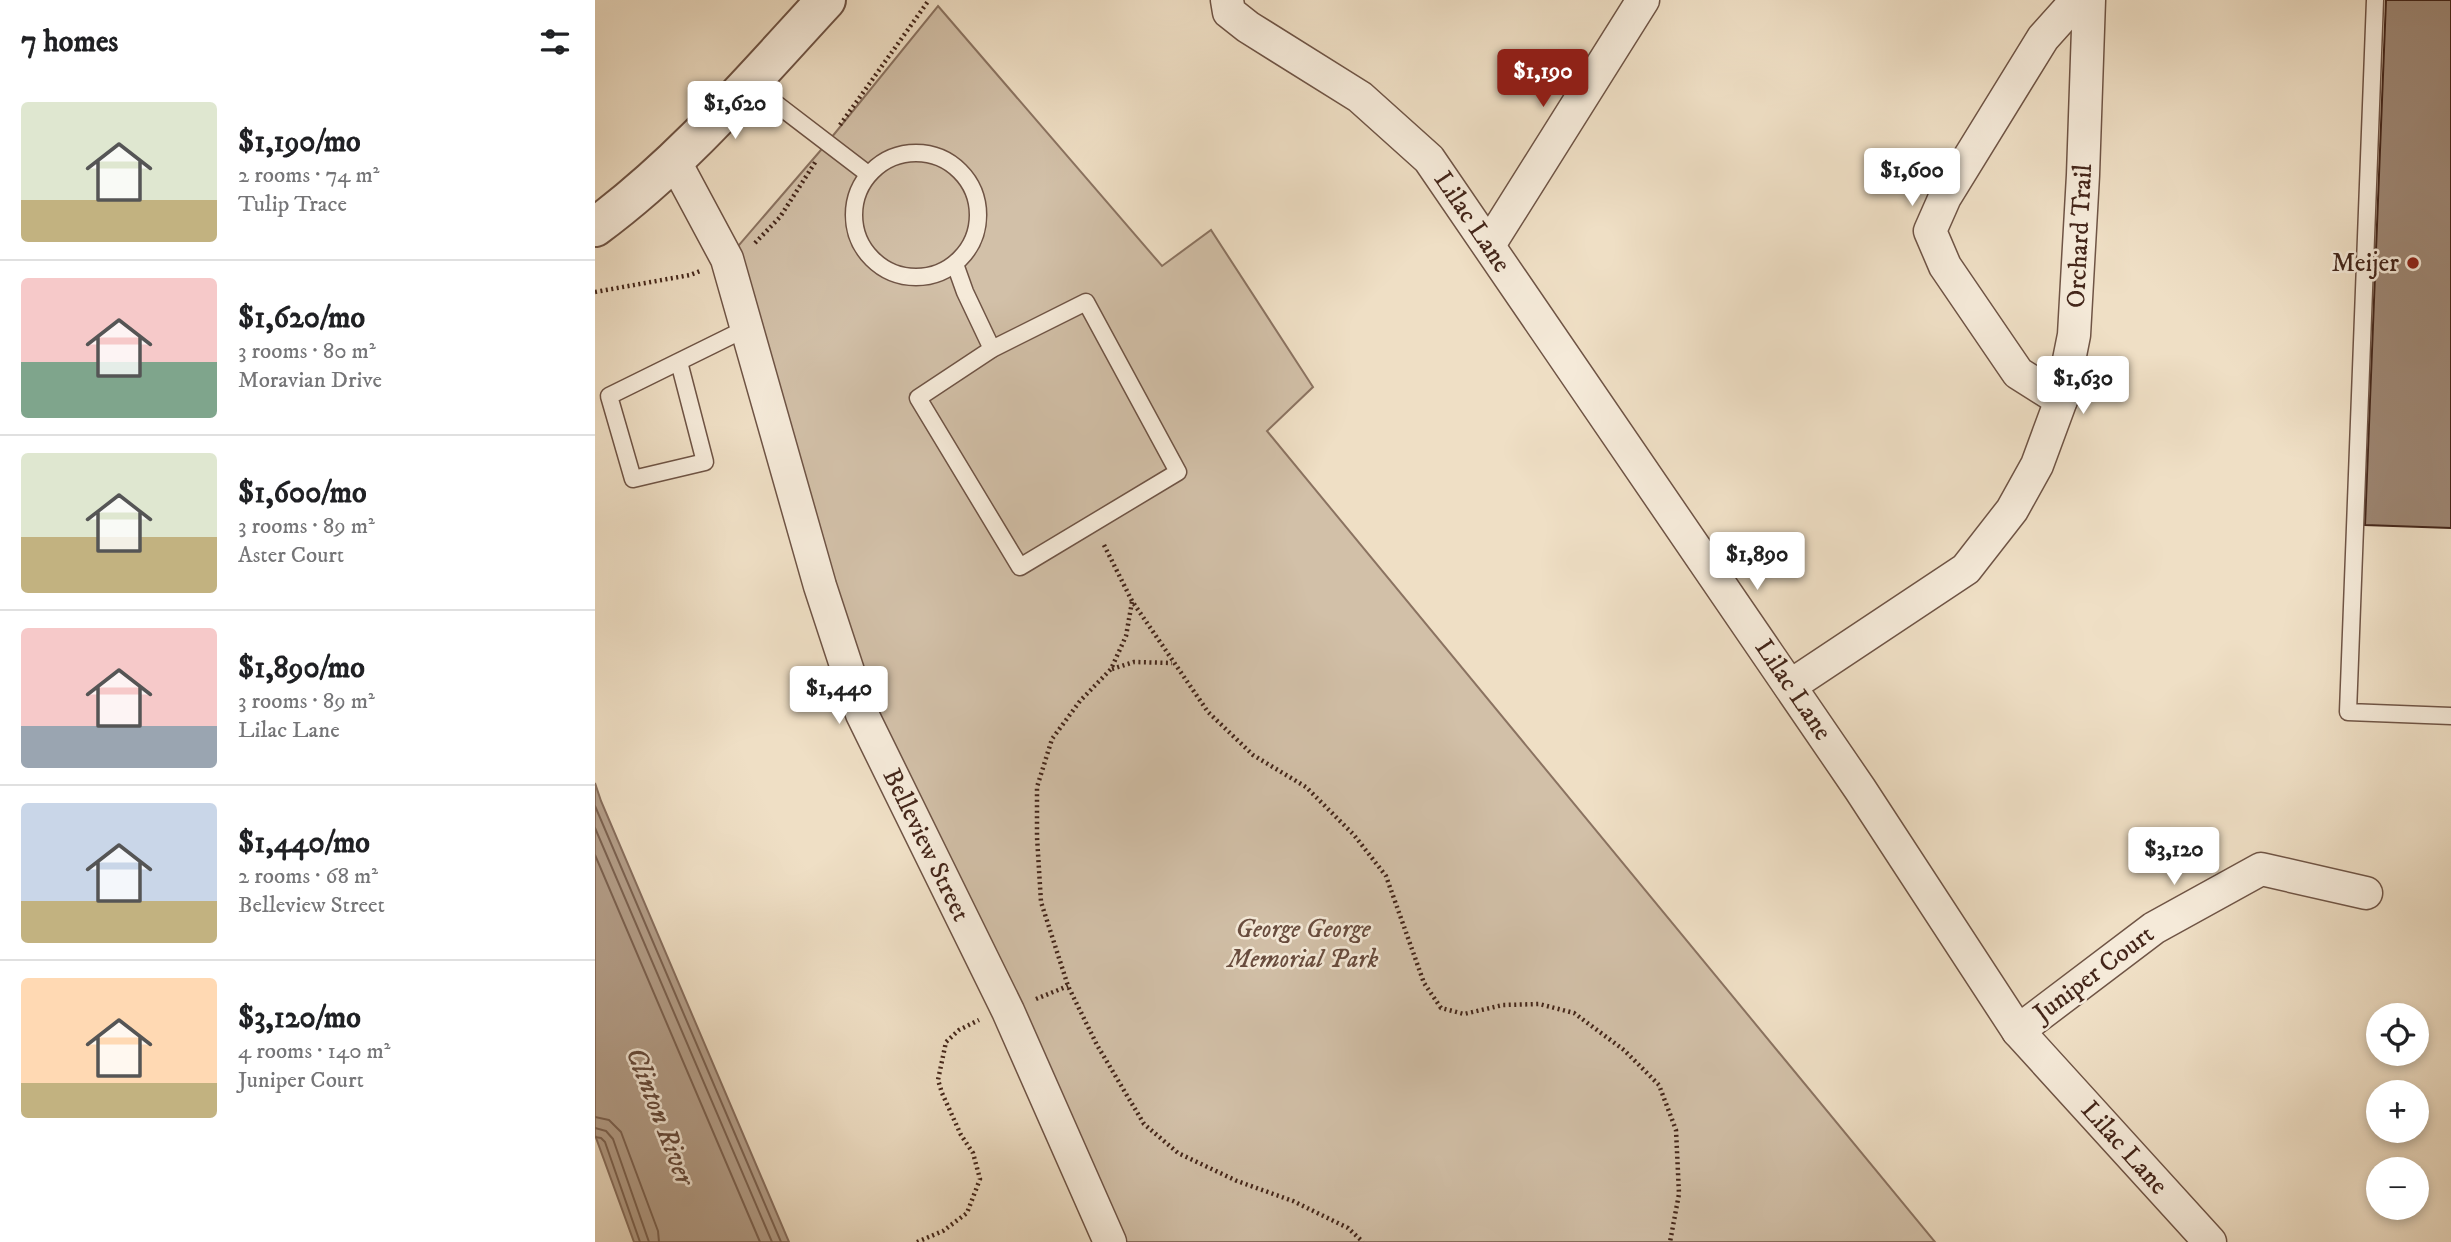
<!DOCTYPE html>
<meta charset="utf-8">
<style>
body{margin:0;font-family:"IM FELL DW Pica",serif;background:#f2f2f2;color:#202124;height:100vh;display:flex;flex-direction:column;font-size:26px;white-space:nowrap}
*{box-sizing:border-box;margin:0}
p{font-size:23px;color:#757577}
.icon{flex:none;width:38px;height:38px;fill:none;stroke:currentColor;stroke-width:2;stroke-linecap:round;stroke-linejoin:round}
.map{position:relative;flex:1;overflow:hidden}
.drawer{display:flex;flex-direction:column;background:#fff;width:595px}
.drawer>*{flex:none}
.buttons{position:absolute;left:1771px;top:1003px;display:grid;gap:14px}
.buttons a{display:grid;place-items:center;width:63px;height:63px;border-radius:50%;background:#fff;box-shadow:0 4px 10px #0003;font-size:35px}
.price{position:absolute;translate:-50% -60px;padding:0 16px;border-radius:7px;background:#fff;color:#222;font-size:23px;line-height:46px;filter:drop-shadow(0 2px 4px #0008)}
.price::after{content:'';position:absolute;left:50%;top:42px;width:21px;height:16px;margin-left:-10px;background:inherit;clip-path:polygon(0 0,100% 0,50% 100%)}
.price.current{background:#8f2418;color:#fff}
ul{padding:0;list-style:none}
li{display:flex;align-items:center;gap:21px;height:175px;padding:0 21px}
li+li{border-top:2px solid #e0e0e0}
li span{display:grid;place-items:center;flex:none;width:196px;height:140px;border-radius:7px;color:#555}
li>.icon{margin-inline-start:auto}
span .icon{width:84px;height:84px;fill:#fffc;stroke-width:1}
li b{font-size:30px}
h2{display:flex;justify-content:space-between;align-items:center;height:84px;padding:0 21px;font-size:30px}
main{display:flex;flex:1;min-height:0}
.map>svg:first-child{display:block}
</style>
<main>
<section class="drawer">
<h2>7 homes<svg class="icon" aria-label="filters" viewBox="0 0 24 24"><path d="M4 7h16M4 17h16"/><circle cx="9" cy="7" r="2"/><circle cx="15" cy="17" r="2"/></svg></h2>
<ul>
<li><span style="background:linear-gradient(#dfe7d0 70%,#c2b280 0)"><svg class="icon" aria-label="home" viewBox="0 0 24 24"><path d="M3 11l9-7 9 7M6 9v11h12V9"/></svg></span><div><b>$1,190/mo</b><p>2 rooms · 74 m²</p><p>Tulip Trace</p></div></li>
<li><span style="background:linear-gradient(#f6c9c9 60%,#7fa58c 0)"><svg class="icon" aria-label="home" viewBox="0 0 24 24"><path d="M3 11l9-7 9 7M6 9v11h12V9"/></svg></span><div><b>$1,620/mo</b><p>3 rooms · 80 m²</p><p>Moravian Drive</p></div></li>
<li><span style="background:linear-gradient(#dfe7d0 60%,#c2b280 0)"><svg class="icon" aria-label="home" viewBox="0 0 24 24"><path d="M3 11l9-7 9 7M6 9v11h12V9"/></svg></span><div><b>$1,600/mo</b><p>3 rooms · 89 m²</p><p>Aster Court</p></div></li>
<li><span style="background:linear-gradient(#f6c9c9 70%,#9aa5b1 0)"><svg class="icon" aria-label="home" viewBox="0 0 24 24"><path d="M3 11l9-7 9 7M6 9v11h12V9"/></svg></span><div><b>$1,890/mo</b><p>3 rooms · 89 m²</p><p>Lilac Lane</p></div></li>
<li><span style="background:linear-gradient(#c9d6e8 70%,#c2b280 0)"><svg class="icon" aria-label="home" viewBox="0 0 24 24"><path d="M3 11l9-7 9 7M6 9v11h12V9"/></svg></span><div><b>$1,440/mo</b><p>2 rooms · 68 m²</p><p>Belleview Street</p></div></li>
<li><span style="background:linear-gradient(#ffd9b3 75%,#c2b280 0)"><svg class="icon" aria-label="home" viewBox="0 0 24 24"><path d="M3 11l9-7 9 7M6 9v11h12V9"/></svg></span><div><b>$3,120/mo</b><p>4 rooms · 140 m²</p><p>Juniper Court</p></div></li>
</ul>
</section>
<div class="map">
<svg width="1856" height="1242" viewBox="0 0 1856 1242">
<rect width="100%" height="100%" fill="#efdfc5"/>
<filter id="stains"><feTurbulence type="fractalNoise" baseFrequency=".00286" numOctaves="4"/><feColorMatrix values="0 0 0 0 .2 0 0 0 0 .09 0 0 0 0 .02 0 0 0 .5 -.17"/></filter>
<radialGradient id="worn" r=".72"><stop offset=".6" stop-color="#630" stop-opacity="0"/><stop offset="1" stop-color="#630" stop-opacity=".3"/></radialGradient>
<!-- green -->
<polygon fill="#d2c0a8" stroke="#8b7361" stroke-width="2" points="343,6 567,266 616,230 718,387 672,431 1340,1242 515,1242 267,714 132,259 232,143"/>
<!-- water -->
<polygon fill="#b5a08b" stroke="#886f5e" stroke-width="2" points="0,783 6,801 194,1242 39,1242 0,1135"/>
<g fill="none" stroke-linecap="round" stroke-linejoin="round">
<!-- shore -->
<g stroke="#7c6352" stroke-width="2">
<polyline points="0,806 186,1242"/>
<polyline points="0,828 177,1242"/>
<polyline points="0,855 165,1242"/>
<polyline points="0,1117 14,1120 26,1132 63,1231 64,1242"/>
<polyline points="0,1128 11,1131 18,1139 54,1242"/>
<polyline points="0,1137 6,1138 10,1142 45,1242"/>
</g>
</g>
<!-- building -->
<polygon fill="#9d8673" stroke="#44261a" stroke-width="2" points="1791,0 1856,0 1856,528 1770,525"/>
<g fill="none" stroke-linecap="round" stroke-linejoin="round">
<!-- service casing -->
<g stroke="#6f5445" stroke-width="19">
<g id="service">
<polyline points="1780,0 1753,712 1856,716"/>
<polyline points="154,83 273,174"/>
<circle cx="321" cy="215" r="62"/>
<polyline points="360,264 370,292 397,349"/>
<polygon points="491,302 583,472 425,567 323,398 397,349"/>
<polyline points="84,362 110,462 38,479 14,396 152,328"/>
</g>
</g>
<!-- minor casing -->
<g stroke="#6f5445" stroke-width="35">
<g id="minor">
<polyline points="632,0 634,12 653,27 765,97 834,159 1265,789 1423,1031 1615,1242"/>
<polyline points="80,162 132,259 225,586 267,714 413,1011 515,1242"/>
<polyline points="894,245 1048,0"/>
<polyline points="1466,400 1423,373 1350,266 1335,231 1350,197 1448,38 1482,0"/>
<polyline points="1195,686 1371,569 1417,510 1442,465 1466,400 1479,335 1488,175 1494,0"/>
<polyline points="1423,1031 1559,928 1666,869 1771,893"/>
</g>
</g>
<!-- tertiary casing -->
<g stroke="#6f5445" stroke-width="42">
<path id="tertiary" d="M0,227C87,163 158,79 231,0"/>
</g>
<!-- path -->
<g stroke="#44261a" stroke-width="4.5" stroke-dasharray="2 3.5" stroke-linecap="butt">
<polyline points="245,125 334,0"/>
<polyline points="160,243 185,217 221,161"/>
<polyline points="0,292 95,275 105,271"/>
<polyline points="509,545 537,601 613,712 658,755 711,787 759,835 791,876 829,983 846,1008 869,1014 908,1005 944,1004 979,1013 1029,1050 1064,1085 1081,1130 1084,1194 1075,1242"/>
<polyline points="537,602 531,636 516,669 485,701 457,739 442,787 442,837 446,902 473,986 502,1045 549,1124 583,1153 642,1181 698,1201 753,1228 768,1242"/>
<polyline points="517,669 539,662 577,663"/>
<polyline points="441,999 473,986"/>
<polyline points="322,1242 348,1231 372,1213 385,1179 378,1153 366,1135 347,1093 343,1080 351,1042 364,1030 384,1020"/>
</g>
<!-- service -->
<use href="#service" stroke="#f5ead9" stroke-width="16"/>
<!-- minor -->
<use href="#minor" stroke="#f5ead9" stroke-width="32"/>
<!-- tertiary -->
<use href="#tertiary" stroke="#f5ead9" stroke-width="38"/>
</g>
<!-- markers -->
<circle fill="#8f2418" stroke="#f5ead9" stroke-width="2.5" cx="1818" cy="263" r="7"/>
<g text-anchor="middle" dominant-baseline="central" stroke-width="5" stroke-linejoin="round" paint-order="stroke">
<!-- street labels -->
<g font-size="26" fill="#44261a" stroke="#f5ead9">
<text transform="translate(877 222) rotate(56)">Lilac Lane</text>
<text transform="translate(1485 236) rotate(-87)">Orchard Trail</text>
<text transform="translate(1198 690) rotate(56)">Lilac Lane</text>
<text transform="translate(331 845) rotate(64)">Belleview Street</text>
<text transform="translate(1499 974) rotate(-37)">Juniper Court</text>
<text transform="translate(1529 1148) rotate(48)">Lilac Lane</text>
</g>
<!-- poi labels -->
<g font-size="26" fill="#44261a" stroke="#f5ead9" text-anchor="end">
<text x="1804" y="263">Meijer</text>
</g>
<!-- park labels -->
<g font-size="26" font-style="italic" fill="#684c3e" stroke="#f5ead9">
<text x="708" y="929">George George<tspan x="708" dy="30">Memorial Park</tspan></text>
</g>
<!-- water labels -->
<g font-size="28" font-style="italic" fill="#664b3c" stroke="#f5ead9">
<text transform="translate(65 1116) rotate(69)">Clinton River</text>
</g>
</g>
<rect width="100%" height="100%" filter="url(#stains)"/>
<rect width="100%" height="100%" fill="url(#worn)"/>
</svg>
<div class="buttons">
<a><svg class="icon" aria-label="locate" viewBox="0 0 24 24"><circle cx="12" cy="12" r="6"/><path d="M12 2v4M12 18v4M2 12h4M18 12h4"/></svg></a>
<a>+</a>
<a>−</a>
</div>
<b class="price current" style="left:948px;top:109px">$1,190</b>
<b class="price" style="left:140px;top:141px">$1,620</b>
<b class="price" style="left:1317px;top:208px">$1,600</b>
<b class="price" style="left:1488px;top:416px">$1,630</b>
<b class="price" style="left:1162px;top:592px">$1,890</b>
<b class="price" style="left:244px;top:726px">$1,440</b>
<b class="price" style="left:1579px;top:887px">$3,120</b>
</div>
</main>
